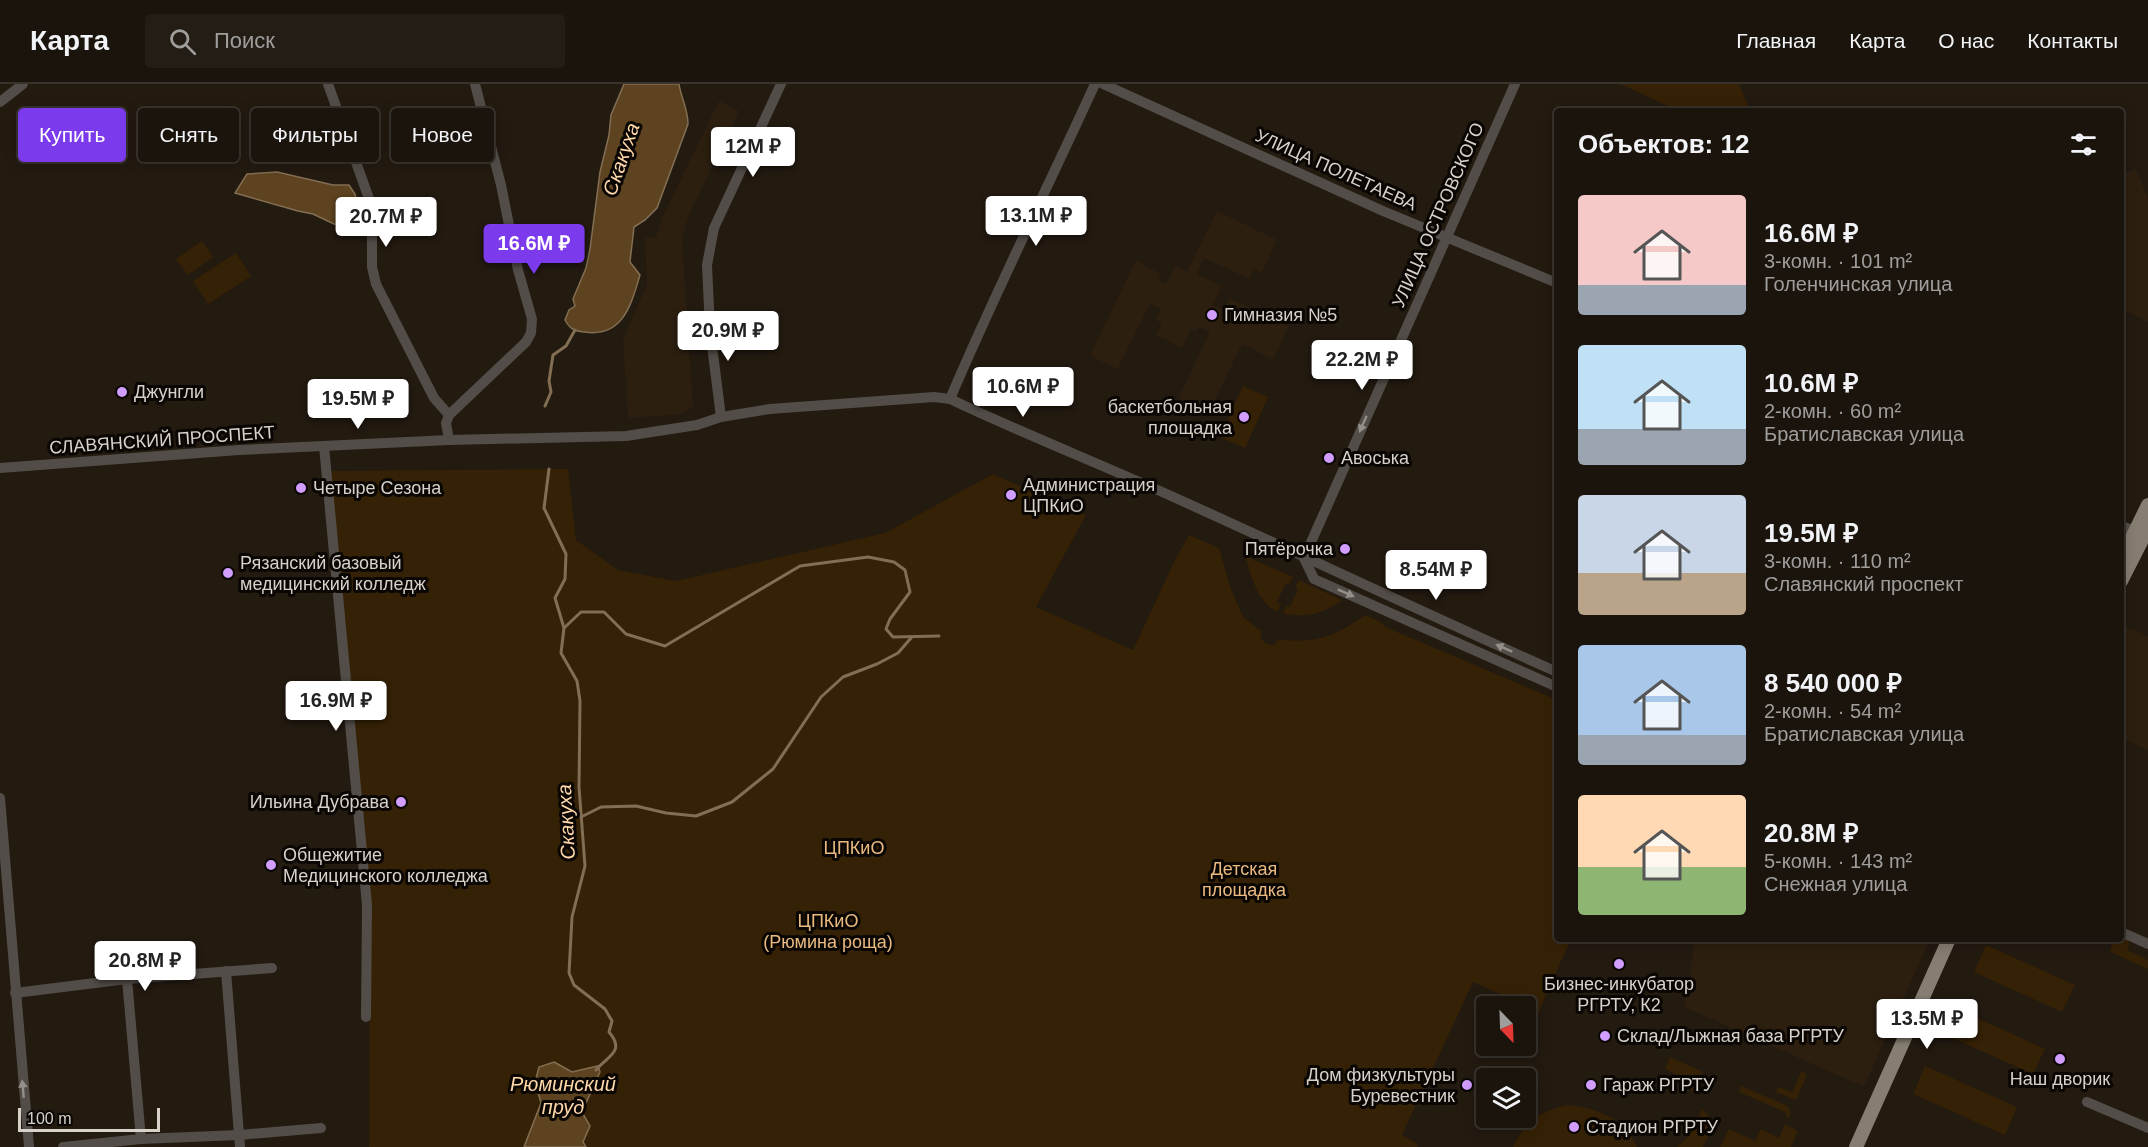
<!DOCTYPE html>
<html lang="ru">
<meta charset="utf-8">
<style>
body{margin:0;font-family:Arial,sans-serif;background:#231d15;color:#f1f3f6;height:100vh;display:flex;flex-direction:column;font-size:22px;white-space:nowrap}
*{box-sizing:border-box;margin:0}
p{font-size:20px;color:#9f9e9d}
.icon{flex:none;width:33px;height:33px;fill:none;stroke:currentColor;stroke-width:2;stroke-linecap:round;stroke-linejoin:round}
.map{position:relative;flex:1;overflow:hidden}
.sheet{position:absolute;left:1554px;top:24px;width:570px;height:834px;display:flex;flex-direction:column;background:#1a140c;border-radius:6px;box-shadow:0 3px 15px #0003,0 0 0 2px #38332d}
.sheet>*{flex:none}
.banner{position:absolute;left:18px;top:24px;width:570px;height:54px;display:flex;gap:12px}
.needle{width:39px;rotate:157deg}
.buttons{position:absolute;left:1476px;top:912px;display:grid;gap:12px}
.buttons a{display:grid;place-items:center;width:60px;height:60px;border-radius:6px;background:#1a140c;box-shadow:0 3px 15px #0003,0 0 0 2px #38332d;font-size:30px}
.scale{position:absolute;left:18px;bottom:15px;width:142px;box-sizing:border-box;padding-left:6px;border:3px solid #d7d1ca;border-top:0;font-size:16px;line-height:21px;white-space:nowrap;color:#d7d1ca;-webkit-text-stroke:4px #090603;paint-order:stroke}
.price{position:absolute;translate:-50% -51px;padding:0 14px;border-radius:6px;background:#fff;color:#222;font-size:20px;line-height:39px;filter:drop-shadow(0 2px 3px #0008)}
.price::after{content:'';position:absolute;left:50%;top:36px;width:18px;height:14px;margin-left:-9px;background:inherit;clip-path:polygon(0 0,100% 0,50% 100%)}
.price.selected{background:#7c3aed;color:#fff}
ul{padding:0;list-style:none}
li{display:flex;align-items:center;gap:18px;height:150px;padding:0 24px}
li span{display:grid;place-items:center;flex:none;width:168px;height:120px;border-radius:6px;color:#555}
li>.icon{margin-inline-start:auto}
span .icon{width:72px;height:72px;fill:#fffc;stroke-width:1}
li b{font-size:26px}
h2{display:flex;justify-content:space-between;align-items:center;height:72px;padding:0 24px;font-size:26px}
.tag{padding:0 21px;border-radius:6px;background:#1a140c;box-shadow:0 3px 15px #0003,0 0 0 2px #38332d;font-size:21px;line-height:54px}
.tag.selected{background:#7c3aed;color:#fff}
header{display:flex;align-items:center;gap:36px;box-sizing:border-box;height:84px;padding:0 30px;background:#1a140c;border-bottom:2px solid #38332d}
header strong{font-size:28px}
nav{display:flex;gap:33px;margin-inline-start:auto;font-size:21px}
.search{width:420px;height:54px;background:#231d15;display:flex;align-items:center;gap:15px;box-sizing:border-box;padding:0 21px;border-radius:6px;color:#9f9e9d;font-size:22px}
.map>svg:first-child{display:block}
</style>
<header>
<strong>Карта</strong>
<div class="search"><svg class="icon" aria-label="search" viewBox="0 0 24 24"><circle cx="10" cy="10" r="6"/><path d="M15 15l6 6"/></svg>Поиск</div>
<nav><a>Главная</a><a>Карта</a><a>О нас</a><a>Контакты</a></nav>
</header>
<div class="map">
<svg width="2148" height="1063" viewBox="0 0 2148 1063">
<rect width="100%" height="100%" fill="#231a10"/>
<!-- built -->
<g fill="#2c1f10">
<polygon points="719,17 739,27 687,135 682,156 693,323 683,330 628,334 623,256 647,200 645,154 656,153 663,132"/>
<polygon points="2136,84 2148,115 2148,238 2121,225 2121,92"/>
<polygon points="1217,127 1277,156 1262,189 1254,185 1249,195 1204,174 1197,190 1222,202 1213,221 1224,226 1229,214 1289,242 1273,276 1242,260 1209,329 1178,314 1210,248 1199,243 1196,247 1191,245 1182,264 1156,251 1162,240 1156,236 1161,225 1150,220 1117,286 1090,271 1136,176 1161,190 1158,196 1166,200 1175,182 1187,187"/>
<polygon points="2121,540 2148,552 2148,666 2121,654"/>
<polygon points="1695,855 1930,855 1864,1003 1684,923"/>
</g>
<!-- green -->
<g fill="#352105">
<polygon points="1620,0 1739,0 1750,27 1679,27"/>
<polygon points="202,157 213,173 188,191 176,175"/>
<polygon points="236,169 251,192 208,220 193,197"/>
<polygon points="1243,302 1268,313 1245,364 1220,353"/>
<path d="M568,385L576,456L618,486L676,497L885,449L993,390L1086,431L1036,523L1133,566L1175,476L1189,451L1219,464L1231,505L1243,533L1262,548L1260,554L1267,560L1275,561L1278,555C1316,560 1334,553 1365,531L1381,538L1385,543L1557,616V855H1571L1539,927L1473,898L1402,1051L1418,1060L1417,1063H586C572,1042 591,1008 600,988L598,982L535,998L541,1019L524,1063H369L370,822L329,387Z"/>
<path d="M1245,472L1293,493L1289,500L1286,499L1277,518L1281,520L1277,528C1256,516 1252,493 1245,472Z"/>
<path d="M1299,496L1342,516C1322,531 1307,533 1283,530L1286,522L1290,523L1298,505L1295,503Z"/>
<polygon points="2121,853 2128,856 2129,860 2127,866 2148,876 2148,885 2111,868 2110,866 2114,855 2121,855"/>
<polygon points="1986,861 2075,901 2062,928 1974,888"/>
<polygon points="1953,923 2045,965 2033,990 1941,949"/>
<polygon points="1670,973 1703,988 1694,1009 1681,993 1665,985"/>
<polygon points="1925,982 2017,1023 2005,1051 1913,1010"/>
<polygon points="1801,987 1807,990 1797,1015 1793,1015 1776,1008 1778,1003 1793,1008"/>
<polygon points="1741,1002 1788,1022 1791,1029 1789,1034 1786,1033 1787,1029 1739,1008"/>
<path d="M1568,1021C1597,1024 1624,1034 1637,1063H1513C1525,1037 1541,1027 1568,1021Z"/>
<polygon points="1702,1025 1715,1039 1703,1063 1677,1063 1690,1051"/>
<polygon points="1785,1040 1798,1047 1791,1063 1720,1063 1729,1045 1755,1057 1761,1045 1779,1054"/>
</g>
<!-- water -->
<g fill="#5e4320" stroke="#826e53" stroke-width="1.5">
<path d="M624,0H679C681,14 688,25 688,40L657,124L645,136L634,143L630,178L640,191C631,221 623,254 584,248C574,247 570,245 565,236L569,226L575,222L573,215L586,184L590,165L600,88L609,51L611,31Z"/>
<polygon points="277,88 333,101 349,101 355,110 358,122 349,138 344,142 334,140 313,130 298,127 235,109 247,90"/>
<polygon points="554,978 572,988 598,982 600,988 582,1028 590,1042 583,1058 586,1063 524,1063 541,1019 535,998 539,983"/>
</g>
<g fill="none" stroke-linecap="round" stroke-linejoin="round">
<!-- stream -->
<g stroke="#826e53" stroke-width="3">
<polyline points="545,322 551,308 549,297 553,271 566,262 575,246"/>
<path d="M549,385L544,424L566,470L565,495L555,514L564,544L561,569L577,597L580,617L579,703L585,782L572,833L569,889L574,901L605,925L612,937L609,948C626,968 607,972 596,986"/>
<polyline points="564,544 581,528 604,528 626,550 665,562 800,482 868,473 894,478 905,486 910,508 890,535 886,545 893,553 939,552"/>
<polyline points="581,733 601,723 636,722 666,729 696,732 732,718 773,685 821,613 843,593 877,580 898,569 911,554"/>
</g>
<!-- minor -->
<g stroke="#524d48" stroke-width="10">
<polyline points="328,0 372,123 372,183 376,200 434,314 449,331"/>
<polyline points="1103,0 1383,127 1557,199"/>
<polyline points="0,18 23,0"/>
<path d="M950,315C995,209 1047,105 1095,0"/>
<polyline points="721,333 710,246 707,181 714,144 781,0"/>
<polyline points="449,356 446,339 449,331 526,258 531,249 532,235 518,186 501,101 475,0"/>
<polyline points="324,362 367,821 366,933"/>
<path d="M0,384L239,366L449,356L626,352L697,341L721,333L770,325L934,313L950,315C1026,351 1103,381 1180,416C1306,473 1431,532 1557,588"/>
<polyline points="2121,442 2136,447"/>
<polyline points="1304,474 1515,0"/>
<polyline points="1304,474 1314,495 1557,603"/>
<polyline points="0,714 29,1063"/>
<polyline points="2121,848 2148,860"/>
<polyline points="226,887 240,1063"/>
<polyline points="127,895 141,1055"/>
<polyline points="15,909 127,895 272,884"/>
<polyline points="2087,1018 2148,1044"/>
<polyline points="63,1063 141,1055 239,1051 321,1044"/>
</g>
<!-- major -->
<g stroke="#877e73" stroke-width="14">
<polyline points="2121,476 2148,421"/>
<polyline points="2121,497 2148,444"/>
<polyline points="1856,1063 1949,855"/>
</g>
</g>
<!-- one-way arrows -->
<defs><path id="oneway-solid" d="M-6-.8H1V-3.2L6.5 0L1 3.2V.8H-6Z" transform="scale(1.5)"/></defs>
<g fill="#948f89">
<use href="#oneway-solid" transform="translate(1363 340) rotate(114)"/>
<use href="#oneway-solid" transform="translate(1346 509) rotate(24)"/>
<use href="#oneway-solid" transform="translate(1504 564) rotate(-156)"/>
<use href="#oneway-solid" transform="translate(23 1005) rotate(-95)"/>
</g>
<!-- markers -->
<g fill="#d19dfe" stroke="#090603" stroke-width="2">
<circle cx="1212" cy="231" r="6"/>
<circle cx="122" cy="308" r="6"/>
<circle cx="1244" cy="333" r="6"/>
<circle cx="1329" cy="374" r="6"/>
<circle cx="301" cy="404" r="6"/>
<circle cx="1011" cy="411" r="6"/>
<circle cx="1345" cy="465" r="6"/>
<circle cx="228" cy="489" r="6"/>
<circle cx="401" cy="718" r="6"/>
<circle cx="271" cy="781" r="6"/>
<circle cx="1619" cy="880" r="6"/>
<circle cx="1605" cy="952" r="6"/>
<circle cx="2060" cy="975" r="6"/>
<circle cx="1467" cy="1001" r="6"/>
<circle cx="1591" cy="1001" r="6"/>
<circle cx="1574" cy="1043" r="6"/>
</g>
<g text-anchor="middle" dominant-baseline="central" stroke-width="6" stroke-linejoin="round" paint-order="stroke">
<!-- street labels -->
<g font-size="18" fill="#d7d1ca" stroke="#090603">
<text transform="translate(1336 86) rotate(24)">УЛИЦА ПОЛЕТАЕВА</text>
<text transform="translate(1438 131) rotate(-66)">УЛИЦА ОСТРОВСКОГО</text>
<text transform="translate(162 356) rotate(-4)">СЛАВЯНСКИЙ ПРОСПЕКТ</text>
</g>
<!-- poi labels -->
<g font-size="18" fill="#d7d1ca" stroke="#090603" text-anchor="start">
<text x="1224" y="231">Гимназия №5</text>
<text x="134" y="308">Джунгли</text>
<text x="1232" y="323" text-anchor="end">баскетбольная<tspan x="1232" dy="21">площадка</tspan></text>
<text x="1341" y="374">Авоська</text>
<text x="1023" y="401">Администрация<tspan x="1023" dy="21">ЦПКиО</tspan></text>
<text x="313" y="404">Четыре Сезона</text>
<text x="1333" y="465" text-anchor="end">Пятёрочка</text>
<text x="240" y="479">Рязанский базовый<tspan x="240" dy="21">медицинский колледж</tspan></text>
<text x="389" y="718" text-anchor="end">Ильина Дубрава</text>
<text x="283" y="771">Общежитие<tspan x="283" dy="21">Медицинского колледжа</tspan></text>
<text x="1619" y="900" text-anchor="middle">Бизнес-инкубатор<tspan x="1619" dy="21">РГРТУ, К2</tspan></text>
<text x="1617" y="952">Склад/Лыжная база РГРТУ</text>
<text x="1455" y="991" text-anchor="end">Дом физкультуры<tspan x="1455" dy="21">Буревестник</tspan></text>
<text x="2060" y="995" text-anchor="middle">Наш дворик</text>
<text x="1603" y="1001">Гараж РГРТУ</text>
<text x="1586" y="1043">Стадион РГРТУ</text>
</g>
<!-- park labels -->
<g font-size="18" fill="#e9b980" stroke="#090603">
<text x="854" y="764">ЦПКиО</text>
<text x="1244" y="785">Детская<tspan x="1244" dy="21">площадка</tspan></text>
<text x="828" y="837">ЦПКиО<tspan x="828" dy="21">(Рюмина роща)</tspan></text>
</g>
<!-- water labels -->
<g font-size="20" font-style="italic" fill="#ffd8aa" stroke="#090603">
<text transform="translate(621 75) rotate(-71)">Скакуха</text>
<text transform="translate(566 738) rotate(-93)">Скакуха</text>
<text x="563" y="1000">Рюминский<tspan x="563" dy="23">пруд</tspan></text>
</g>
</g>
</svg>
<div class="buttons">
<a><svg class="needle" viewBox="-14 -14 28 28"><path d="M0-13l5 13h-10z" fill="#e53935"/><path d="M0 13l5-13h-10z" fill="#9f9e9d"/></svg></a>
<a><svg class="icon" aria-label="layers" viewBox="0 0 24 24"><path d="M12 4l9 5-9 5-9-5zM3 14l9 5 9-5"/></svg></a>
</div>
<div class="scale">100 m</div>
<b class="price" style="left:753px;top:94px">12M ₽</b>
<b class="price" style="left:1036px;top:163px">13.1M ₽</b>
<b class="price" style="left:386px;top:164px">20.7M ₽</b>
<b class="price selected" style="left:534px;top:191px">16.6M ₽</b>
<b class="price" style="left:728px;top:278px">20.9M ₽</b>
<b class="price" style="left:1362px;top:307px">22.2M ₽</b>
<b class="price" style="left:1023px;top:334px">10.6M ₽</b>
<b class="price" style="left:358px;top:346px">19.5M ₽</b>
<b class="price" style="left:1436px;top:517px">8.54M ₽</b>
<b class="price" style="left:336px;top:648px">16.9M ₽</b>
<b class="price" style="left:145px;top:908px">20.8M ₽</b>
<b class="price" style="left:1927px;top:966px">13.5M ₽</b>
<div class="banner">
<a class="tag selected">Купить</a>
<a class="tag">Снять</a>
<a class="tag">Фильтры</a>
<a class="tag">Новое</a>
</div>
<section class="sheet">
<h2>Объектов: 12<svg class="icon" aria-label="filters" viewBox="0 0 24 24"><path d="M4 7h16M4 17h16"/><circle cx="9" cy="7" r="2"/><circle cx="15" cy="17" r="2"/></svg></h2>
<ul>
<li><span style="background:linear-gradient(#f6c9c9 75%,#9aa5b1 0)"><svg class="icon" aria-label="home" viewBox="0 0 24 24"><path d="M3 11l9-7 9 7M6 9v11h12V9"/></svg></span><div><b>16.6M ₽</b><p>3-комн. · 101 m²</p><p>Голенчинская улица</p></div></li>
<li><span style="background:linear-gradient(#bfe0f5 70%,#9aa5b1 0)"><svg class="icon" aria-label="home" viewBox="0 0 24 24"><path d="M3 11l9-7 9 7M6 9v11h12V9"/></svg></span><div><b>10.6M ₽</b><p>2-комн. · 60 m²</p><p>Братиславская улица</p></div></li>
<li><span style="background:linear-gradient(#c9d6e8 65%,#b9a48a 0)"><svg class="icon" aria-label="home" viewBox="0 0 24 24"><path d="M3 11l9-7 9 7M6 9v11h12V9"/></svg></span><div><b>19.5M ₽</b><p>3-комн. · 110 m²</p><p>Славянский проспект</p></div></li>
<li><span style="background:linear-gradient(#a9c7e8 75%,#9aa5b1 0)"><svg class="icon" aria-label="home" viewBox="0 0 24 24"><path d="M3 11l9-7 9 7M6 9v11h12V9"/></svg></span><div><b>8 540 000 ₽</b><p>2-комн. · 54 m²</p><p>Братиславская улица</p></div></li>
<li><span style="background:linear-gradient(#ffd9b3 60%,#8fb573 0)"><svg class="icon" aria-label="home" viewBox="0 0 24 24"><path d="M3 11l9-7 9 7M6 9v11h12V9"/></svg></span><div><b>20.8M ₽</b><p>5-комн. · 143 m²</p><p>Снежная улица</p></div></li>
</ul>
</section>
</div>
